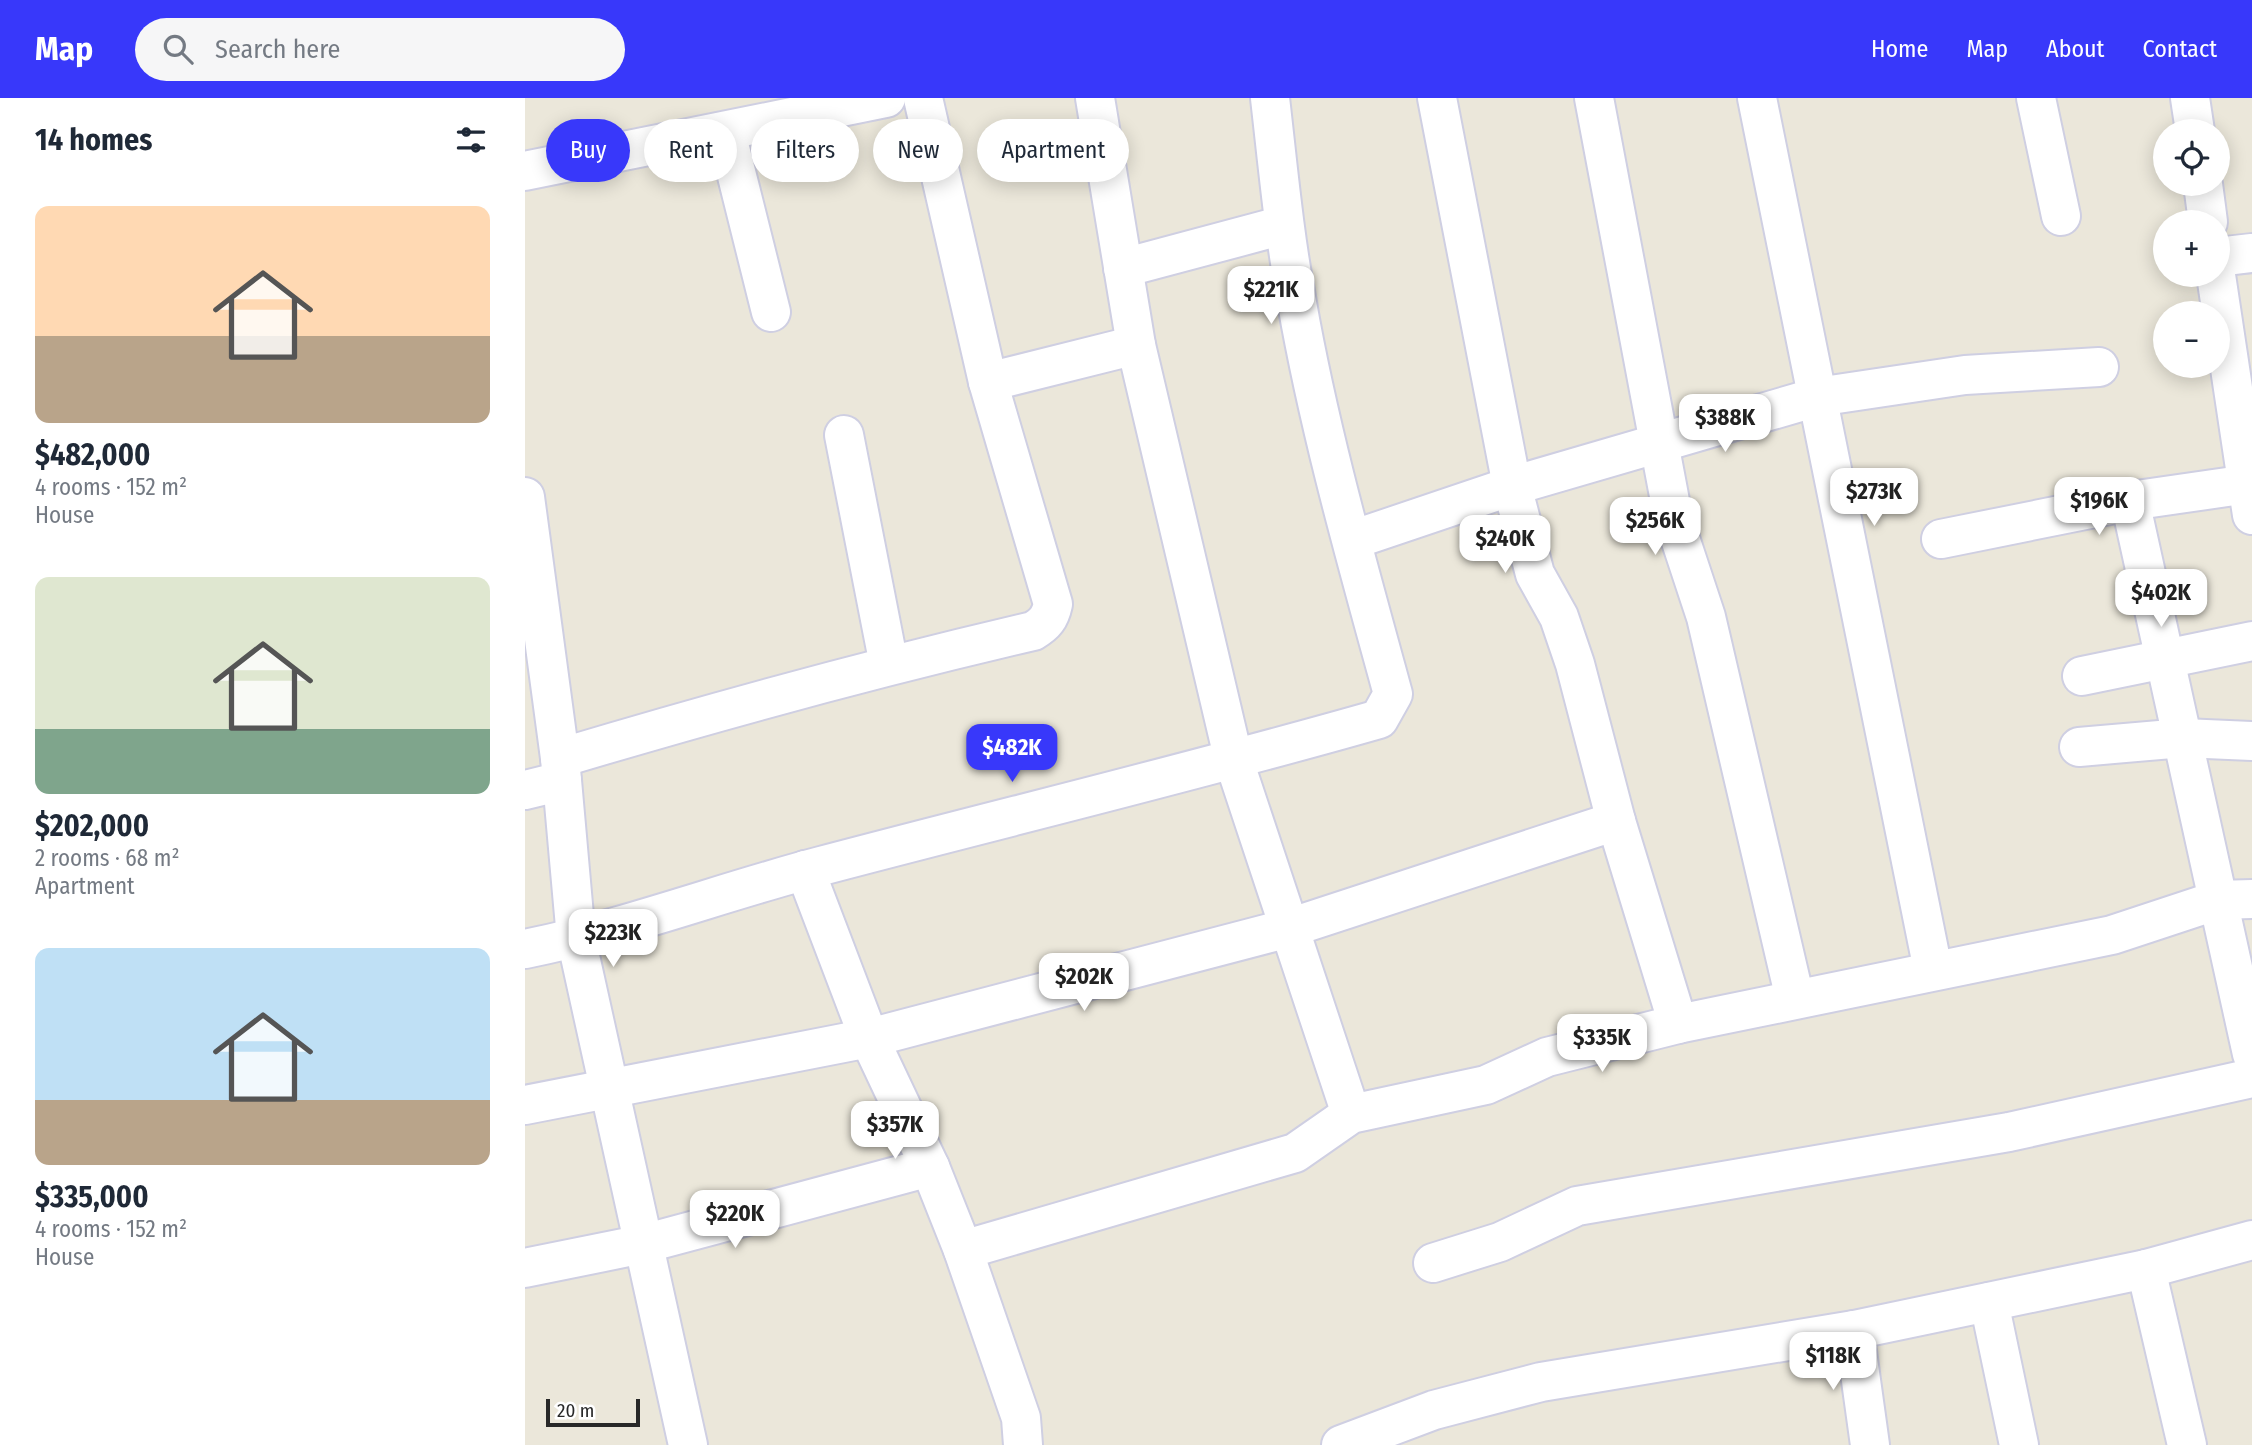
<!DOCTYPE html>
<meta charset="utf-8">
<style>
body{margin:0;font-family:"Fira Sans Condensed",sans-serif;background:#f6f6f7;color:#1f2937;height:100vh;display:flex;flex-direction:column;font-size:26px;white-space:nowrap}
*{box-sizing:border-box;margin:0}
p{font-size:23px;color:#747a83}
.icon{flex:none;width:38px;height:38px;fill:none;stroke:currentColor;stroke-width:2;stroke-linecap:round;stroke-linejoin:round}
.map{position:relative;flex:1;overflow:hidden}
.details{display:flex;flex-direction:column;background:#fff;width:525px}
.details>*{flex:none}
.hud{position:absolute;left:21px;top:21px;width:665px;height:63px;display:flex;gap:14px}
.tools{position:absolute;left:1628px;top:21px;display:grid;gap:14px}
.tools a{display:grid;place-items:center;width:77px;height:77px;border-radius:50%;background:#fff;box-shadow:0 4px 18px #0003;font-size:35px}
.scale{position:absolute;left:21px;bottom:18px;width:94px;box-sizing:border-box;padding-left:7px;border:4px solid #282828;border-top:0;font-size:19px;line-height:24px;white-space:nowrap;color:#282828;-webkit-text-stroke:5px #fff;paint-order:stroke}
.price{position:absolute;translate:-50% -60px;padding:0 16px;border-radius:14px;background:#fff;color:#222;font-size:23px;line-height:46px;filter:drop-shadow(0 2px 4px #0008)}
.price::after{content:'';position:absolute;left:50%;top:42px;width:21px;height:16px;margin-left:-10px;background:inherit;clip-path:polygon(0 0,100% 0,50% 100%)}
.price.selected{background:#3838fa;color:#fff}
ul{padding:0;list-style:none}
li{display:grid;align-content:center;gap:14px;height:371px;padding:0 35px}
li span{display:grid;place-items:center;height:217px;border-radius:14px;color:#555}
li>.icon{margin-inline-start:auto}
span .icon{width:126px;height:126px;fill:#fffc;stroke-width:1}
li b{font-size:30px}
h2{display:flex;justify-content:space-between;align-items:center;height:84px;padding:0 35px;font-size:30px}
.pill{padding:0 24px;border-radius:32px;background:#fff;box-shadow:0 4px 18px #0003;font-size:24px;line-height:63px}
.pill.selected{background:#3838fa;color:#fff}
header{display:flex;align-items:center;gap:42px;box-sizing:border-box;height:98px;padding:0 35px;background:#3838fa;color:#fff}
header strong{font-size:33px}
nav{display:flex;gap:38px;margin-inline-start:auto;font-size:24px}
.search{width:490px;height:63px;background:#f6f6f7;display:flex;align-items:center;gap:18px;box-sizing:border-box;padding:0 24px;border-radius:38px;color:#747a83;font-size:26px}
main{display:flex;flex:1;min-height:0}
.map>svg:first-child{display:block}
</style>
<header>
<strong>Map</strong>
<div class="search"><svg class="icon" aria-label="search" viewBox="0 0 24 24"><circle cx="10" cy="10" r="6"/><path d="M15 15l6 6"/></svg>Search here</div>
<nav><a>Home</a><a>Map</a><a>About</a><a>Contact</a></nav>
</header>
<main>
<section class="details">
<h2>14 homes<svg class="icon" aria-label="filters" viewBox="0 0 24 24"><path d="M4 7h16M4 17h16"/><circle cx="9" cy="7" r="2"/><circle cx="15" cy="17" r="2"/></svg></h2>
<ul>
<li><span style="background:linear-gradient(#ffd9b3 60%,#b9a48a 0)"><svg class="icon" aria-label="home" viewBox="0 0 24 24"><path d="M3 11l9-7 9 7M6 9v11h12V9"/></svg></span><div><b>$482,000</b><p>4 rooms · 152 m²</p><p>House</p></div></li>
<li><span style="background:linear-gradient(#dfe7d0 70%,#7fa58c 0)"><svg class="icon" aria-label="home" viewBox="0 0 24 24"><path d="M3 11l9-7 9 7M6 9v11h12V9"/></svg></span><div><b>$202,000</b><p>2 rooms · 68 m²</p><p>Apartment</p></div></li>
<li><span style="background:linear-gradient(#bfe0f5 70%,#b9a48a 0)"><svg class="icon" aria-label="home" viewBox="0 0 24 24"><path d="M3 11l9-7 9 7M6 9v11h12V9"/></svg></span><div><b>$335,000</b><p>4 rooms · 152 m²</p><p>House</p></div></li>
</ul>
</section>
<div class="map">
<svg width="1727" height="1347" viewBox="0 0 1727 1347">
<rect width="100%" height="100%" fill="#ebe7da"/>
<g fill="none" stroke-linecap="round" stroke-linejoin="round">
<!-- minor casing -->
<g stroke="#cfcfe2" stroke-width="42">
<g id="minor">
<polyline points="570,0 611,247 709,663 826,1016"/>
<polyline points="912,0 987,388 1010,476 1034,519 1050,566 1091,723 1153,926"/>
<polyline points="1069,0 1148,419 1181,519 1270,901"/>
<polyline points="1232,0 1408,872"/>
<polyline points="1511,0 1536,118"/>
<polyline points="1665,0 1670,33"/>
<polyline points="201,34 246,214"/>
<polyline points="0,73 361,0"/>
<polyline points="1678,86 1683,124"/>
<polyline points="1692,159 1727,155"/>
<polyline points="598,170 759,127"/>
<polyline points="1691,177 1727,417"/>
<polyline points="463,284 611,247"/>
<polyline points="319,337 364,567"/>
<polyline points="0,399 35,660 51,840 163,1347"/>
<polyline points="1605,403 1727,956"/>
<polyline points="1416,441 1605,403 1723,386"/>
<polyline points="827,442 987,388 1292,299 1440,277 1574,269"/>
<polyline points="1557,578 1727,543"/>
<polyline points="1554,649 1658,640 1727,643"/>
<path d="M35,660C192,613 349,570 508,533C520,526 525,520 528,506L463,284L398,0"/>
<polyline points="0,692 37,683"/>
<polyline points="280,772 344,940 405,1069 438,1152 496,1320 498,1347"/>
<path d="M0,851C100,831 197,794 296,768C481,719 669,674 854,621L868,596C833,468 795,336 772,205C759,137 753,69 745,0"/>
<polyline points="0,1007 344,940 764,830 1091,723"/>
<polyline points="438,1152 770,1055 826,1016 961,987 1022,959 1153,926 1587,837 1693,802 1727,801"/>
<polyline points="908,1165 975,1144 1052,1108 1484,1034 1727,980"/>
<polyline points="0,1170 118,1146 405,1069"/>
<polyline points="1621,1171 1662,1347"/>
<polyline points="1464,1204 1494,1347"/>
<polyline points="1329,1232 1345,1347"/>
<polyline points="816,1347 909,1312 1016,1284 1329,1232 1621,1171 1727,1142"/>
</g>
</g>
<!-- minor -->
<use href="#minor" stroke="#fff" stroke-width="38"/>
</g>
</svg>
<div class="tools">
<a><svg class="icon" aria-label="locate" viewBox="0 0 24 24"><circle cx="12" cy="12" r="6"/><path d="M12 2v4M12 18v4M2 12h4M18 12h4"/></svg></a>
<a>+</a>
<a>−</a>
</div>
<div class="scale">20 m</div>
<b class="price" style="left:746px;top:228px">$221K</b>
<b class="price" style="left:1200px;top:356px">$388K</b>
<b class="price" style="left:1349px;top:430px">$273K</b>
<b class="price" style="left:1574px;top:439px">$196K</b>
<b class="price" style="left:1130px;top:459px">$256K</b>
<b class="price" style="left:980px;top:477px">$240K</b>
<b class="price" style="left:1636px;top:531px">$402K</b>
<b class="price selected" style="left:487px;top:686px">$482K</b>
<b class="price" style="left:88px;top:871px">$223K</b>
<b class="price" style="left:559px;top:915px">$202K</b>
<b class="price" style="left:1077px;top:976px">$335K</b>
<b class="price" style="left:370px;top:1063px">$357K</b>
<b class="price" style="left:210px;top:1152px">$220K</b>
<b class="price" style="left:1308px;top:1294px">$118K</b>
<div class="hud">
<a class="pill selected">Buy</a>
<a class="pill">Rent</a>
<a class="pill">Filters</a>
<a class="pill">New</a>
<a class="pill">Apartment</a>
</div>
</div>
</main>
